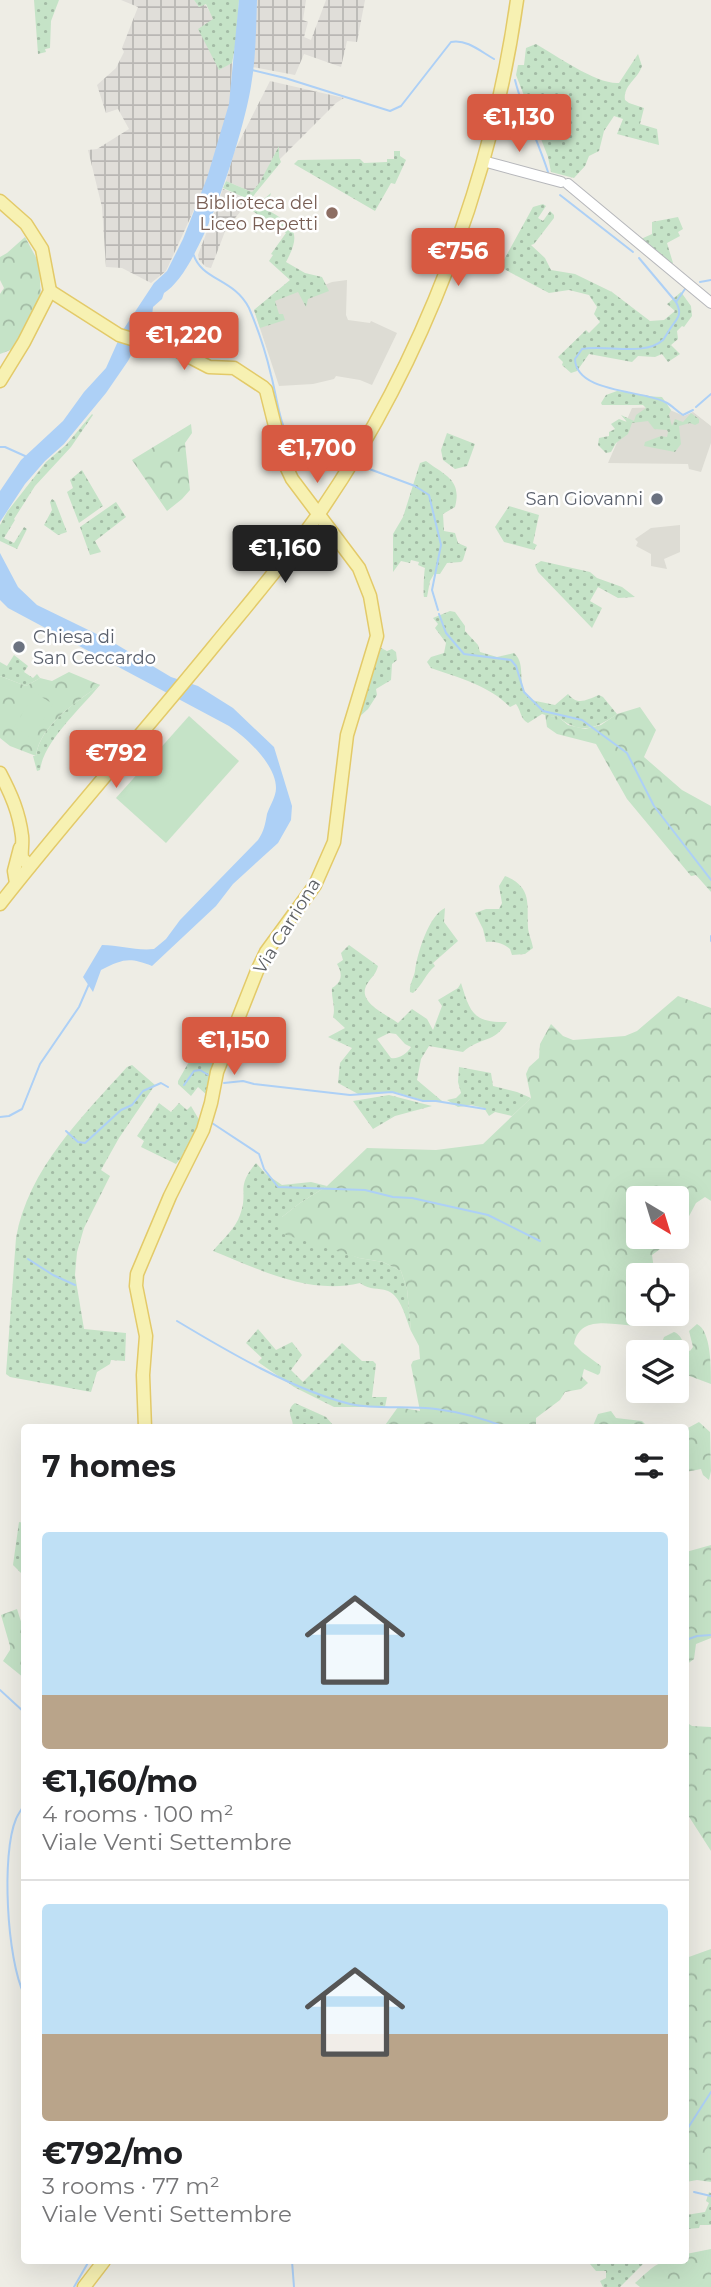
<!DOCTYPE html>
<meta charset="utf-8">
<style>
body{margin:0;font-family:Montserrat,sans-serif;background:#f6f6f6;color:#202124;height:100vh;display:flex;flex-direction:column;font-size:26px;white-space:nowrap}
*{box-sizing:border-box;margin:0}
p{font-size:23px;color:#757577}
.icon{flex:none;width:38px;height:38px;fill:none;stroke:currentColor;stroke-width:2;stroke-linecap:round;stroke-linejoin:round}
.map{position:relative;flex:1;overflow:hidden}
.side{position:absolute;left:21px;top:1424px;width:668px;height:840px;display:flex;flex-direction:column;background:#fff;border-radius:7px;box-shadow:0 7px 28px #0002}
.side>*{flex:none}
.needle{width:46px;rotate:142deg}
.controls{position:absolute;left:626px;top:1186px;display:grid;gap:14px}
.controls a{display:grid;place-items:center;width:63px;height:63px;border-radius:7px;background:#fff;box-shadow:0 7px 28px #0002;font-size:35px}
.price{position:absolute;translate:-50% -60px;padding:0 16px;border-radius:7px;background:#d75a42;color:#fff;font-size:23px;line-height:46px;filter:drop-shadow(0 2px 4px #0008)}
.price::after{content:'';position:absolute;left:50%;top:42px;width:21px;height:16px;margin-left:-10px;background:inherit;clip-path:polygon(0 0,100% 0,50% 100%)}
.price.on{background:#222;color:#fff}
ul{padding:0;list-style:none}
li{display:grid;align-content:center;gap:14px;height:371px;padding:0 21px}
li+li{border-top:2px solid #e0e0e0}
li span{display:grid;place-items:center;height:217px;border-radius:7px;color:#555}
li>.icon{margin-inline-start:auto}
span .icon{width:126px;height:126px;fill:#fffc;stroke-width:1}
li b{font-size:30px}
h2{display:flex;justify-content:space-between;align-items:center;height:84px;padding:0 21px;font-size:30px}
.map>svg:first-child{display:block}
</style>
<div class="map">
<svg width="711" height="2287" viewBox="0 0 711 2287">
<defs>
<pattern id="industrial-grid" width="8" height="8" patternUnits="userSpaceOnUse" patternTransform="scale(1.75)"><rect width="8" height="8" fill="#e0ded9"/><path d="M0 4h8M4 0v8" fill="none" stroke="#b9b7b4"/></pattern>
<pattern id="grass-dots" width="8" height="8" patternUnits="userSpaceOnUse" patternTransform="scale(1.75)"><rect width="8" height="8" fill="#c5e3c7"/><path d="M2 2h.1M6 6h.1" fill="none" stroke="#a3bba5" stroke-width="1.8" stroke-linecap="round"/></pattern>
<pattern id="forest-crowns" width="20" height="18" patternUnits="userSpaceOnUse" patternTransform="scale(1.75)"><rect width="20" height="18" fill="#c5e3c7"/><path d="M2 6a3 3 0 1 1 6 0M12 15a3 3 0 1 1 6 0" fill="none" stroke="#a3bba5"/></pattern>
</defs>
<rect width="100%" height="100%" fill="#eeede5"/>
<!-- industrial -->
<g fill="url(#industrial-grid)">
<polygon points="121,0 194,0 199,7 205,4 214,19 212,55 219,69 232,63 230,104 209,177 166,271 151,283 122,268 106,267 102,207 88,150 97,149 129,129 118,109 106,113 97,85 116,68 124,52 122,48 138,7"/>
<polygon points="257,0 306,0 303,20 308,22 304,37 311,40 326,0 365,0 357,42 347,41 341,67 304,54 295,75 252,67"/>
<polygon points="270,81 344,98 336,103 279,160 278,148 260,183 252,192 226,181 234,152"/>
<polygon points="223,189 250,200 226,229 211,268 206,267 199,260 198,255"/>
</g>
<!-- education -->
<g fill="#dddcd4">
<polygon points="291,280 305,293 332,282 347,280 346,315 348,320 370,323 371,321 397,333 372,385 360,380 336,376 334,379 313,384 279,386 254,310"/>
<polygon points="663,407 684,416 693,412 711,426 711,443 701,472 689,469 688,464 608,463 632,408"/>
<polygon points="680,525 680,552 664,559 667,569 651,566 651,554 636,546 638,542 635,539 651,528"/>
</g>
<!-- grass -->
<g fill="url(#grass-dots)" fill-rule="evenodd">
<polygon points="34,0 59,0 51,21 50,48 45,49 46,52 38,54"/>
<polygon points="194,0 239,0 236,42 232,63 219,70 198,29 213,19 206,4 199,7"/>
<path d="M536,44C555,55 598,85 619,83L638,54L642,66C638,79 623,85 625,100L629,103L644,108L640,124L657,129L659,145L617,134L623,119L614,116L604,131L599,151L589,156L585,166L574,178L551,172L548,157L516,75L518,65H524L526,48Z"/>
<polygon points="279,146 279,157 281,162 250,200 223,188 226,181 252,192 260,182"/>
<polygon points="394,151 400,151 400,156 406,160 395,184 391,183 375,211 294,164 298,160 360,159 364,163 387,162 387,159 394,159"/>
<path d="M271,193L266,209C293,225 303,231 286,262L305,273L322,277L329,291L308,299L306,307L298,292L275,301L279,314H283L285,320L260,328L254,310L290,280L269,261L273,255L271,254L286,233L251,210Z"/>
<polygon points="543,204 546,206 538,218 543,221 550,211 554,215 554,218 534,244 531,245 545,258 551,270 575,274 612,292 650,321 664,320 675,311 667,304 681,292 691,306 692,316 684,327 682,326 677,331 678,339 671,345 680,354 668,362 662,354 655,357 638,356 632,362 589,354 577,371 571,373 562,365 563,362 558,357 586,330 589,333 600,322 594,314 597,307 589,295 569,290 549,293 500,267 533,207"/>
<polygon points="678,217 683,229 678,232 680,236 667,243 673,263 671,264 641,239 652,234 652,222"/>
<path d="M617,391C633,392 646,397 662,397L671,410L669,415L672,426L675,419L683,422L691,413L699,419V423L695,425L690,423L679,426L681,444L675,452L644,446L645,442L661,436L667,437L668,432L667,430L654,429L648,421L632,423L628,434L616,443L611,452L606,453L598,445L599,438L609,436V432L615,429L611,424L619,419L627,422L621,415L634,421L636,415L646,408L643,405H602L601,403L606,395Z"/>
<polygon points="92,414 93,415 71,447 35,486 14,519 15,520 4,538 14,543 24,527 27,529 17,549 0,541 0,525 7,512 46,462 66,445"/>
<polygon points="447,433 475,444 467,466 455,469 443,460 441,450"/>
<path d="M426,461C446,476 462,480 455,507L443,514L444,531L455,533L458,543L467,547L463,560L461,562L447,563L440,574H434L430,581L427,597H424C423,594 424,572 425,568L418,565L419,562L411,560L410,563L401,561L393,572V534L403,517L420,463Z"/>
<polygon points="82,470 103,506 79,523 67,492 73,488 70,480"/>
<polygon points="52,499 55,501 67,532 58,535 44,525 52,510 50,502"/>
<polygon points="116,502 126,517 95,541 101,552 90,555 80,527"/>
<polygon points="509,506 539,515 533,543 537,545 534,550 504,542 495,527"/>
<polygon points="541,561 590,572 597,578 622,587 635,597 618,598 598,587 590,601 602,608 592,628 538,572 535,565"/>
<path d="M450,611L455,612L465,626V631L478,645L480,652L497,657L514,653C528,666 514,684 531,700L555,705L568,694C578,706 586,700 599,695L603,697L617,714C594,730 580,735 557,716L552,717L542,714L528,723C520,719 521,710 516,704L510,707C490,686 457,677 431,668L427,662L431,657L444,653L446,643L435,628L438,624L433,618Z"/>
<polygon points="381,648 387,651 392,649 396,652 397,660 392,664 391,680 376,689 377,695 368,709 357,719 367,682 375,666 374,653"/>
<polygon points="14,655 28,666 24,672 33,678 37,674 40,678 26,686 0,676 0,662 7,666"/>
<path d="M100,685C81,708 44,741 40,770L37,771L33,756H36C40,725 76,702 100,685Z"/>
<path d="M505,876C532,887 527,903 528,927C528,933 532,941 533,948L525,954L512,955L510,949C503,943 495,941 486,942L483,929L475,913L486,909H499L502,903L499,886Z"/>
<path d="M445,908L444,922L458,941L433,963L435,966C426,973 422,986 413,993L410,992C409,984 414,978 415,971C417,954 429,915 445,908Z"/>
<path d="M349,945L378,966C376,975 370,978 366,986C358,1003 388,1015 398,1023L412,1009L427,1019L433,1030L442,1006L438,1000L458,988L461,983C470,1012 473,1023 507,1022C494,1044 481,1036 463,1052L429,1046L421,1059L417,1080L442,1101H425L395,1092L360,1095L338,1083L340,1063L352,1048L328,1037L345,1028L333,1017C336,1007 331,998 332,988C342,982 343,974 337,964L343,960L341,953ZM389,1033L396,1034L405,1044L411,1047C408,1053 397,1060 391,1058L377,1039Z"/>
<polygon points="202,1039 222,1049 208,1096 198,1087 191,1096 178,1084 178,1081"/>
<path d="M132,1065L155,1085L119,1138L101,1170L110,1176L84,1228L77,1252L75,1275L84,1329L126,1333L125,1361L111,1360L110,1364L97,1372L91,1392L10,1377L6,1374L16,1238C28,1169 82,1117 127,1067Z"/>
<polygon points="459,1067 491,1073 493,1086 517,1092 531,1098 512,1116 495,1112 489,1116 484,1108 471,1105 458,1107 447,1100 456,1098 461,1093 458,1082"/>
<polygon points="389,1095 432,1106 395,1116 373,1129 353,1101"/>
<polygon points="159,1103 171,1112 179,1103 187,1110 191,1106 201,1123 183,1160 180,1159 176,1164 141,1147 144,1141 137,1136"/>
<path d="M256,1163L266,1174L282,1185L311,1182L327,1186L300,1203L282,1217L339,1250L359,1258L383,1262L401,1271L407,1289L411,1331C406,1319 401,1296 388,1291C377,1287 371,1291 360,1283C309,1295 260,1270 213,1251C222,1240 236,1228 240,1215C249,1191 235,1188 256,1163Z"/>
<polygon points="258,1329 276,1350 292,1342 302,1355 291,1370 303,1382 342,1343 362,1361 373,1361 376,1364 372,1397 387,1397 385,1407 334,1407 294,1387 258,1362 262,1358 246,1343"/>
<path d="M295,1403L326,1417L333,1425L332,1428H293C294,1418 284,1411 295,1403Z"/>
<polygon points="19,1522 24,1523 22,1530 24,1531 24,1552 21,1573 13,1565"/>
<polygon points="709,2192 711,2193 711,2225 700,2225 699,2228 686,2229 686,2215 705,2212 709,2203 706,2201"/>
<polygon points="595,2261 646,2261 620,2287 603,2287 600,2281 606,2278 606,2271 596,2271 590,2264"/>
</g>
<!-- forest -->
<g fill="url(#forest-crowns)">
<polygon points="25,237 39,263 41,299 13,349 0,354 0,294 4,288 0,280 0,257 7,253"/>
<polygon points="191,424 192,433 185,443 190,490 182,499 167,511 132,460"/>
<path d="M69,672L100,685C75,703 40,725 36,756L10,746L0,738V676L26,686L40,678L52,681Z"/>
<polygon points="640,707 656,730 644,757 682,790 711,806 711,892 696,875 691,876 627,799 596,744 557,734 547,727 545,714 552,717 557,716 568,725 585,729 601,725 617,714"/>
<path d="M678,996L711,1008V1201L705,1197L696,1203L687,1220L681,1225L677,1236V1199H639V1237H676L652,1255L655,1276H639V1314H660L659,1321C636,1337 582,1304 574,1344L582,1352L601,1366L600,1373L598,1375L584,1369L582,1377L588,1383L581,1389L565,1392L560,1400L536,1418V1425L538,1428H383L398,1407L420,1411L411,1365L413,1361L420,1359L419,1346L411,1331L407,1289L401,1271L383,1262L359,1258L280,1233L282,1217L300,1203L327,1186L367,1148L436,1150L483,1144L531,1098L526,1074L529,1067L539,1058L540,1044L551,1024L563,1036L573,1040L625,1036L637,1031Z"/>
<path d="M697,1324C711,1331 711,1366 711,1384L687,1375L677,1367V1353H667L661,1345L664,1337L674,1332C684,1336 682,1347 690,1351L693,1347L689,1331Z"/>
<polygon points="611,1411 616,1418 642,1421 649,1428 592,1428 598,1414"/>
<polygon points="699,1422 710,1432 711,1471 709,1480 703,1475 701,1469 686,1472 686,1429"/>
<polygon points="711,1545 711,1638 696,1644 694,1659 686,1665 686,1552"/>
<polygon points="17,1609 24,1631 24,1678 3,1661 10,1650 10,1646 1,1615"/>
<polygon points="686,1722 692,1726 711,1727 711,1851 686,1812"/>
<polygon points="711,1949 711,2182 697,2180 686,2182 686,1958"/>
<path d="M711,2249V2287H640L635,2283C658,2263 655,2261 686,2261V2254Z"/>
</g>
<!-- pitch -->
<g fill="#c5e3c7">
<polygon points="35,693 53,704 32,738 14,727"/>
<polygon points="189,716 239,761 166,843 116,798"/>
</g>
<!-- water -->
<g fill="#add0f6">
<path d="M239,0H257C256,29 256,58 251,86C244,131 202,270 164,293L162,299L153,307L152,316L128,361L106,393L64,444L45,461L25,484L0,522V491L21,460L63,421L84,392L106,368L123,330L154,283L167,271L183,239L207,178L229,104Z"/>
<path d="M0,553L18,587L37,605L109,640L171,677L198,686L233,708L274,747L292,806L291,820L278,843L233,884L216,906L152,966C129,957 123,959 101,970L93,992L83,977L102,945C120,945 136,951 154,949L166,939L180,920L258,840C264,831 265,825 267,814C270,805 276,797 276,788C276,765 247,738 229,726L8,608L0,600Z"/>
</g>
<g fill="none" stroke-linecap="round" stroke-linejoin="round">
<!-- stream -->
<g stroke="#add0f6" stroke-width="2">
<path d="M252,70L285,78L390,111L401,106L451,42C467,39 480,51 494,59"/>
<path d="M515,80C523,112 538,141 548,172"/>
<polyline points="560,195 633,252"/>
<path d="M193,253C201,281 234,278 249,308C258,329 266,353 271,375C276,392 280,430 292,442C301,451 334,456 348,461"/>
<path d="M639,258L676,302C682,313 679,317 672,326C669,330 666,336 663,340C644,357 605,344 582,349L575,359C576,393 642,390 665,402C672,405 676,411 683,415L693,410"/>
<polyline points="700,282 711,280"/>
<polyline points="676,302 685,289"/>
<polyline points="696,407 711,394"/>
<polyline points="0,447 5,447 25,456"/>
<polyline points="356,464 415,486 429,495 441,545 432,590 438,610"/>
<polyline points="439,614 446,633 464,654 511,660 516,666 524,692 543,711 582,720 627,753 654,806 711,880"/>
<polyline points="711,936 711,941"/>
<polyline points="224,1083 243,1081 254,1084 350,1095 392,1092 423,1101 436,1101 485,1109"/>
<polyline points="184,1085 194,1071 200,1070 210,1076"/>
<polyline points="0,1117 9,1116 22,1109 40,1064 79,1007 89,984"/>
<polyline points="212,1123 259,1154 264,1169 278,1187 365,1190 393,1197 412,1198 488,1215 540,1241"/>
<polyline points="66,1131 78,1142 85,1143 121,1110 132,1105 143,1091 161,1083 168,1087"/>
<polyline points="28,1259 53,1275 75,1285"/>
<path d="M177,1321C227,1351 293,1390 350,1404C378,1410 408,1405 436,1409C460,1412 485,1419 508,1428"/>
<polyline points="686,1640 697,1636 711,1635"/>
<polyline points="0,1690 24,1712"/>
<path d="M24,1805C22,1809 18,1814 16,1819C1,1854 7,1960 24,1994"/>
<polyline points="686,2131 711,2092"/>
<polyline points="694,2192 711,2196"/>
<polyline points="292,2261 294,2287"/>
<polyline points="74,2287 89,2261"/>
</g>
<!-- minor casing -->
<g stroke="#b6b7bb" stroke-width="12">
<g id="minor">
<polyline points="483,161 561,182"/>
<polyline points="568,184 711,303"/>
</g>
</g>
<!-- major casing -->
<g stroke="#e3ca69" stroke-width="15">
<g id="major">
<polyline points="0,201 26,224 42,249 50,291 24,342 0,381"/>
<polyline points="50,291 119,335 145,343 163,343 209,367 234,368 263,387 266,390 284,462 292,479 359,568 370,596 377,636 347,735 334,842 315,885 266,952 257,971 217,1072 211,1103 203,1130 170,1196 137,1274 136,1286 146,1336 143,1375 145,1428"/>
<path d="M0,773C11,794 19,812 22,836C23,844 21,851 22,858L30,866"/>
<polyline points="16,883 14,871 20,848"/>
<path d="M0,904C69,816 144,732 214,646C250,602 287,559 320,512C423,362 492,180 517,0"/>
<polyline points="84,2287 104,2261"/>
</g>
</g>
<!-- minor -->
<use href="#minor" stroke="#fff" stroke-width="10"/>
<!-- major -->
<use href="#major" stroke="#f7f1b2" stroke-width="12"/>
</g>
<!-- markers -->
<circle fill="#8d6e63" stroke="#fff" stroke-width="2.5" cx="332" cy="213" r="7"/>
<g fill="#6b7280" stroke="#fff" stroke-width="2.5">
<circle cx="657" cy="499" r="7"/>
<circle cx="19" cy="647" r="7"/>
</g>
<g text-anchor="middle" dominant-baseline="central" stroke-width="5" stroke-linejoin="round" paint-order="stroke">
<!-- education labels -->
<g font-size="18" fill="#785e54" stroke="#fff" text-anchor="end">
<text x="318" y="203">Biblioteca del<tspan x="318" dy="21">Liceo Repetti</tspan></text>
</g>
<!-- worship labels -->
<g font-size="18" fill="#5b616d" stroke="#fff" text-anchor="end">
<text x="643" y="499">San Giovanni</text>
<text x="33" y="637" text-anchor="start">Chiesa di<tspan x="33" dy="21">San Ceccardo</tspan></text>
</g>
<!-- street labels -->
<g font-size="18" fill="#5d6064" stroke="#fff">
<text transform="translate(287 926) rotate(-58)">Via Carriona</text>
</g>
</g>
</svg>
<div class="controls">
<a><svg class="needle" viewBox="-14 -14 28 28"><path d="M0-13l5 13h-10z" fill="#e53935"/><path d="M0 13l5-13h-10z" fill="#757577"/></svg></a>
<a><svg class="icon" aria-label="locate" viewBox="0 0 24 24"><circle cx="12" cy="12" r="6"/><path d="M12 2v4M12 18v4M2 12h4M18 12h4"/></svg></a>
<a><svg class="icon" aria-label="layers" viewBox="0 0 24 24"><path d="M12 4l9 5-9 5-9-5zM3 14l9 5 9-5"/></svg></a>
</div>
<b class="price" style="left:519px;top:154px">€1,130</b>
<b class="price" style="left:458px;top:288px">€756</b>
<b class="price" style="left:184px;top:372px">€1,220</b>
<b class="price" style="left:317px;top:485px">€1,700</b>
<b class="price on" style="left:285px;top:585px">€1,160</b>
<b class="price" style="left:116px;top:790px">€792</b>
<b class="price" style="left:234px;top:1077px">€1,150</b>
<section class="side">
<h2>7 homes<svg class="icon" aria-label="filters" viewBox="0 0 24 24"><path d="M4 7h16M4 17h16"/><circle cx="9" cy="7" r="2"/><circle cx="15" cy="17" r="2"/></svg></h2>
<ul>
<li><span style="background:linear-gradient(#bfe0f5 75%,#b9a48a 0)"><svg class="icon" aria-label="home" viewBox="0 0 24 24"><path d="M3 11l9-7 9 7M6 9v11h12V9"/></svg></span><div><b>€1,160/mo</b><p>4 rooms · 100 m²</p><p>Viale Venti Settembre</p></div></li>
<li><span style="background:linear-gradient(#bfe0f5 60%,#b9a48a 0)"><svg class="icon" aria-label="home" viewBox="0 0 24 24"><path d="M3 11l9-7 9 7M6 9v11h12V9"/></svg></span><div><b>€792/mo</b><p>3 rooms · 77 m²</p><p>Viale Venti Settembre</p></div></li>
</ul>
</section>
</div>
